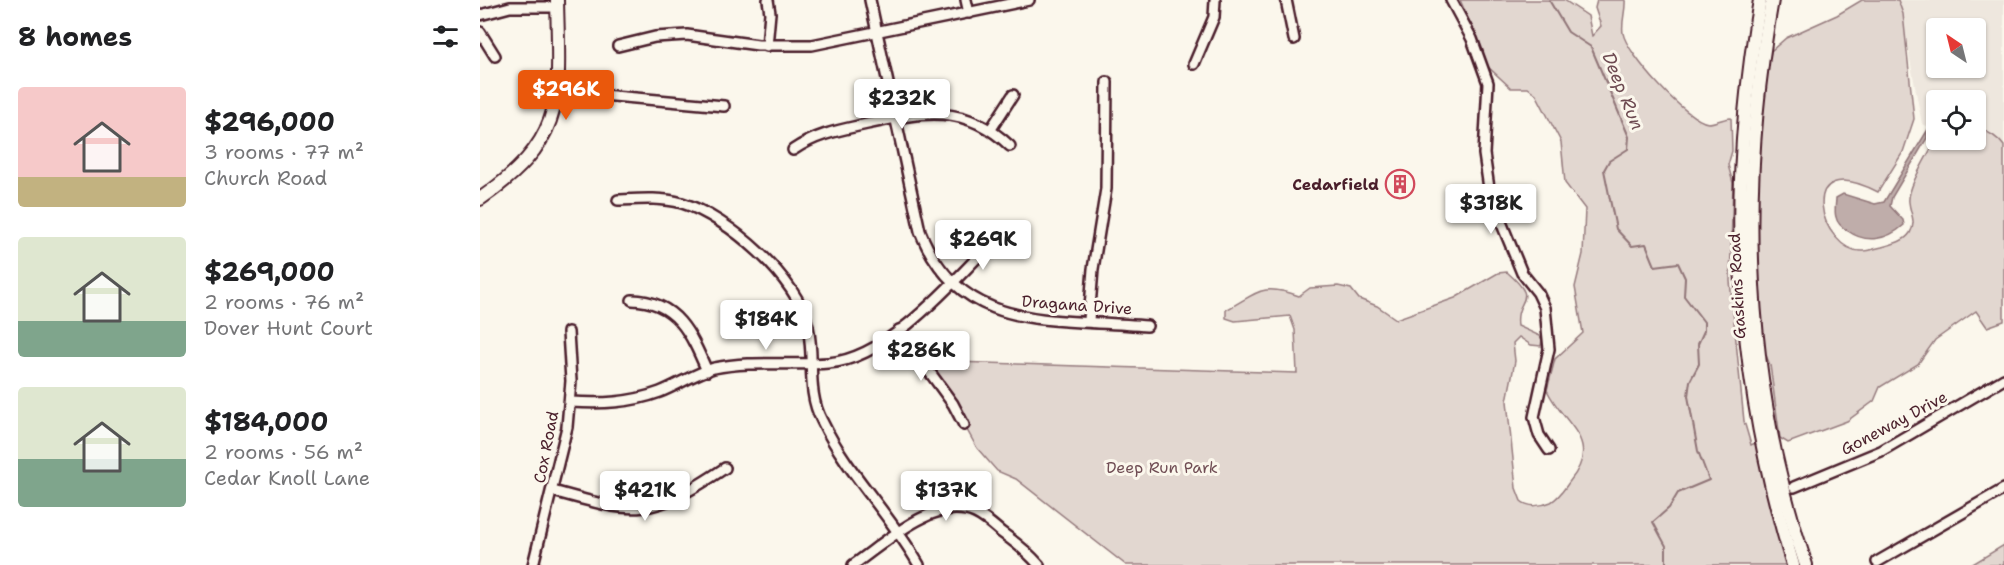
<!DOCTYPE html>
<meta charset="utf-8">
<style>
body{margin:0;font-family:"Shantell Sans",sans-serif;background:#f2f2f2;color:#202124;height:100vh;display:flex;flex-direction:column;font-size:22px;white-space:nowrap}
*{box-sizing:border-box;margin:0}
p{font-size:20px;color:#757577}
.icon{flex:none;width:33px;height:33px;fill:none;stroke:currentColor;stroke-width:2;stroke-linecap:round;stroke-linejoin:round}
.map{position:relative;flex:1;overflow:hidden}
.panel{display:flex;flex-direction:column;background:#fff;width:480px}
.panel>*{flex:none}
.needle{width:39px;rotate:325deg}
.buttons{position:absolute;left:1446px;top:18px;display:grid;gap:12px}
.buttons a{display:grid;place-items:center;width:60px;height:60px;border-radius:6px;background:#fff;box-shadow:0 2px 4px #0004;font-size:30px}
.price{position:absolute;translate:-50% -51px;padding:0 14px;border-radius:6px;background:#fff;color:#222;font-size:20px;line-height:39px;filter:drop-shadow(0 2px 3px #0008)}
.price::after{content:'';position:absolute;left:50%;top:36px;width:18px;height:14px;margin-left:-9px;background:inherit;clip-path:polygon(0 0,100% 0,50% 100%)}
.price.active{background:#ea580c;color:#fff}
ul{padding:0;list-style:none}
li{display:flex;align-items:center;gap:18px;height:150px;padding:0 18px}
li span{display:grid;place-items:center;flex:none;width:168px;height:120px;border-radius:6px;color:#555}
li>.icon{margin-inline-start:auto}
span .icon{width:72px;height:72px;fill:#fffc;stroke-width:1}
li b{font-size:26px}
h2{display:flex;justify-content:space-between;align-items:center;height:72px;padding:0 18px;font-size:26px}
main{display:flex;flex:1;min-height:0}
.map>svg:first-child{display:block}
</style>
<main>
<section class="panel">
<h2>8 homes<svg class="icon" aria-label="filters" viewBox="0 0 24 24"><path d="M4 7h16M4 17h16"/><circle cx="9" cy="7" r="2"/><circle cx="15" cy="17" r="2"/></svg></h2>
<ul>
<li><span style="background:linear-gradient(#f6c9c9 75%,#c2b280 0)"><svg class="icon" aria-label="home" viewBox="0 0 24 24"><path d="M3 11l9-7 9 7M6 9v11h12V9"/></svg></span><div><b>$296,000</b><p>3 rooms · 77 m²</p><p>Church Road</p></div></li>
<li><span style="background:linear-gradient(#dfe7d0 70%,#7fa58c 0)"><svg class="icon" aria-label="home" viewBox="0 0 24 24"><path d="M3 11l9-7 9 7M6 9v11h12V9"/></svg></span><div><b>$269,000</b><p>2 rooms · 76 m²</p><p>Dover Hunt Court</p></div></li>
<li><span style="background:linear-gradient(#dfe7d0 60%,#7fa58c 0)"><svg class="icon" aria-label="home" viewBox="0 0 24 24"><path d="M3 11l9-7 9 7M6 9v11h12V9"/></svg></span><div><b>$184,000</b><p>2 rooms · 56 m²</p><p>Cedar Knoll Lane</p></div></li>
</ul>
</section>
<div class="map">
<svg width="1524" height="565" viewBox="0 0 1524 565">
<rect width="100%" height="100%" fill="#fbf7ec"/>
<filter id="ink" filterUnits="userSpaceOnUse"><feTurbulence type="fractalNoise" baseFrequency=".0167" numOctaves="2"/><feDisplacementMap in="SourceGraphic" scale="12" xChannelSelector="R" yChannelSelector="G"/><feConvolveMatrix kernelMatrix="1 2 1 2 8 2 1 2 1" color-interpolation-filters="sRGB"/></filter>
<g filter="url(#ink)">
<!-- built -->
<path fill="#eee7de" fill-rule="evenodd" d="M1419,0H1524V163L1496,140V100H1456V129L1442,124ZM1456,28H1496V68H1456Z"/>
<!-- green -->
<g fill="#e2d7d0" stroke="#967b7e" stroke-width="1.5">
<path d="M980,0H1084L1108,16L1112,36L1121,26L1115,8L1117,0H1145C1146,11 1141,22 1143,33C1146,53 1207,121 1228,123C1236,123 1243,118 1251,118L1252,151L1248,165L1253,183L1250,281L1264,421L1271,445L1275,443L1307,565H646L536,479L517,471L497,448L460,381L444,361L817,373L815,330L810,316L755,321L746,318V310C778,293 781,282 819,296L830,288L858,286L871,289L879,299L897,306L916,319L975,298L1018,273L1027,272C1062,303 1034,296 1038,326L1060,336L1062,340L1061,346L1051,345L1039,337L1033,343L1035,361L1027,401L1036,488L1041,501C1049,508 1062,506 1071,502C1080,497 1084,489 1090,481C1123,440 1083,425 1067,390L1075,359L1103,333L1095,287L1103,254L1105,209L1085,183L1081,142L1056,94L1048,88H1031L1006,65L1001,47Z"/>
<path d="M1382,0H1418L1423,14L1434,119L1423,152L1398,192C1312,147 1340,255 1384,251C1390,251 1396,248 1402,247C1412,244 1424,242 1430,233C1437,221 1430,214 1429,202C1427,187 1449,154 1456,139L1496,140V127C1507,131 1517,136 1524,146V321L1507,327L1496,311L1455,340L1438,364L1400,387L1394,401L1367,421L1308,443L1300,438L1290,365L1282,346L1274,239L1282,99L1291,51L1306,38L1357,15Z"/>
<polygon points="1524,545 1524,565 1491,565"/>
</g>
<!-- water -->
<path fill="#bfadaa" stroke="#907477" stroke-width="1.5" d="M1447,131V138L1412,197L1410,206L1423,220L1424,225C1407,240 1386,244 1368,231C1363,228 1357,223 1356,217C1354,211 1356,204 1356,198L1363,194L1395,204L1404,202Z"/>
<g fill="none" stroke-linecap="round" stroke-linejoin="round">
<!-- stream -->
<polyline stroke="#907477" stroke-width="2" points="1069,0 1088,32 1111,47 1149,137 1148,149 1129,161 1124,170 1136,229 1152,246 1166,244 1175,266 1198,263 1205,278 1204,296 1224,322 1224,331 1218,344 1219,364 1210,381 1208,396 1218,451 1229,480 1198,493 1189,508 1173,522 1186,546 1186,565"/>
<!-- minor casing -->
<g stroke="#4a1f2b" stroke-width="14">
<g id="minor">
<path d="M390,0L440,231C481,335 575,317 667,326"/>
<polyline points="486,0 489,13"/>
<polyline points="806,0 814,39"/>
<polyline points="971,0 992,39 1008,83 1004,154 1010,195 1042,273 1058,293 1065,308 1069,349 1054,417 1059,435 1069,450"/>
<polyline points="0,15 30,7 78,7"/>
<polyline points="0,32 15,56"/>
<polyline points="138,46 175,37 207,35 278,45 332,45 549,0"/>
<polyline points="287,46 290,13 288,0"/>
<polyline points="714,64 734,17 735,0"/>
<polyline points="78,91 244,106"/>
<polyline points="511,129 533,95"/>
<path d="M313,150C336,134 360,130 387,124C443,112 485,103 530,146"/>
<path d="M138,200C159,199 181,197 202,203C248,217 319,279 328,327C335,359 326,391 342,421C367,473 411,515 439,565"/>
<path d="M152,300C197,301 211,334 227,371"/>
<polyline points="609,320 613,269 626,189 627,82"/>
<polyline points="419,330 473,404 484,425"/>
<path d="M90,402C121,404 150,403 180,392C198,385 215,373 234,368C271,360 311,366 348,363C408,359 474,281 514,240"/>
<polyline points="1314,487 1401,451 1524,379"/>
<path d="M73,491C158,515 170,518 245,468"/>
<polyline points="1397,562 1524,489"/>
<polyline points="53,565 87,427 91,381 88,332"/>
<path d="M373,565C405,543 454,495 495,513C504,517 513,525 521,532C535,542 548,552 559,565"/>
</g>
</g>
<!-- major casing -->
<g stroke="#4a1f2b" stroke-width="16">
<g id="major">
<path d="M1280,0C1246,195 1255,376 1313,565"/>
<path d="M1292,0C1258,189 1264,382 1326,565"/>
<path d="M0,199C88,138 79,98 77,0"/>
</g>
</g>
<!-- minor -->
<use href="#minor" stroke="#fbf7ec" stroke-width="9"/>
<!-- major -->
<use href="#major" stroke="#fbf7ec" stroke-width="12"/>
</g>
</g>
<!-- icons -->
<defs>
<g id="building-ring" transform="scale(1.5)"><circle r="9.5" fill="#fbf7ec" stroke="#d1495b" stroke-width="1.5"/><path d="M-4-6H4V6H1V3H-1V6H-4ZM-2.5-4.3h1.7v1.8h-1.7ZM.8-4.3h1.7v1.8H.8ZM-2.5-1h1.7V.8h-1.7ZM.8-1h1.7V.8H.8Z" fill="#d1495b"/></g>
</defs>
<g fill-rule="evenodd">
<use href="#building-ring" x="920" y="184"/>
</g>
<g text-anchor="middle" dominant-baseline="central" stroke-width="6" stroke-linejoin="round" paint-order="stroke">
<!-- poi labels -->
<g font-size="16" font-weight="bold" fill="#4a1f2b" stroke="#fbf7ec" text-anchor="end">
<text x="899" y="184">Cedarfield</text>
</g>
<!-- street labels -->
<g font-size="16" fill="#4a1f2b" stroke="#fbf7ec">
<text transform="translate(1257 286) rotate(-93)">Gaskins Road</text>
<text transform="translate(597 305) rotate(4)">Dragana Drive</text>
<text transform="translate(1414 423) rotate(-28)">Goneway Drive</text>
<text transform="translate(66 447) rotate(-79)">Cox Road</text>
</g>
<!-- park labels -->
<g font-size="16" fill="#704d54" stroke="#fbf7ec">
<text x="682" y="467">Deep Run Park</text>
</g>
<!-- water labels -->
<g font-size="18" font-style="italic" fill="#6d4a51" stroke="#fbf7ec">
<text transform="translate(1143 91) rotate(68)">Deep Run</text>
</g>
</g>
</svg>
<div class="buttons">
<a><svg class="needle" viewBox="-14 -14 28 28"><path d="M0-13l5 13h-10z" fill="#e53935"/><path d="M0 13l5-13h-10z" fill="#757577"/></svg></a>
<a><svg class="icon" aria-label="locate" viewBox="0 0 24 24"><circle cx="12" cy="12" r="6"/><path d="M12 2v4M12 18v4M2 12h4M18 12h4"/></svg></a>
</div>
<b class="price active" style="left:86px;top:121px">$296K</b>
<b class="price" style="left:422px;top:130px">$232K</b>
<b class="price" style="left:1011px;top:235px">$318K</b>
<b class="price" style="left:503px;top:271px">$269K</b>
<b class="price" style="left:286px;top:351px">$184K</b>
<b class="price" style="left:441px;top:382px">$286K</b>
<b class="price" style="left:165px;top:522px">$421K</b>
<b class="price" style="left:466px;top:522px">$137K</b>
</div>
</main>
